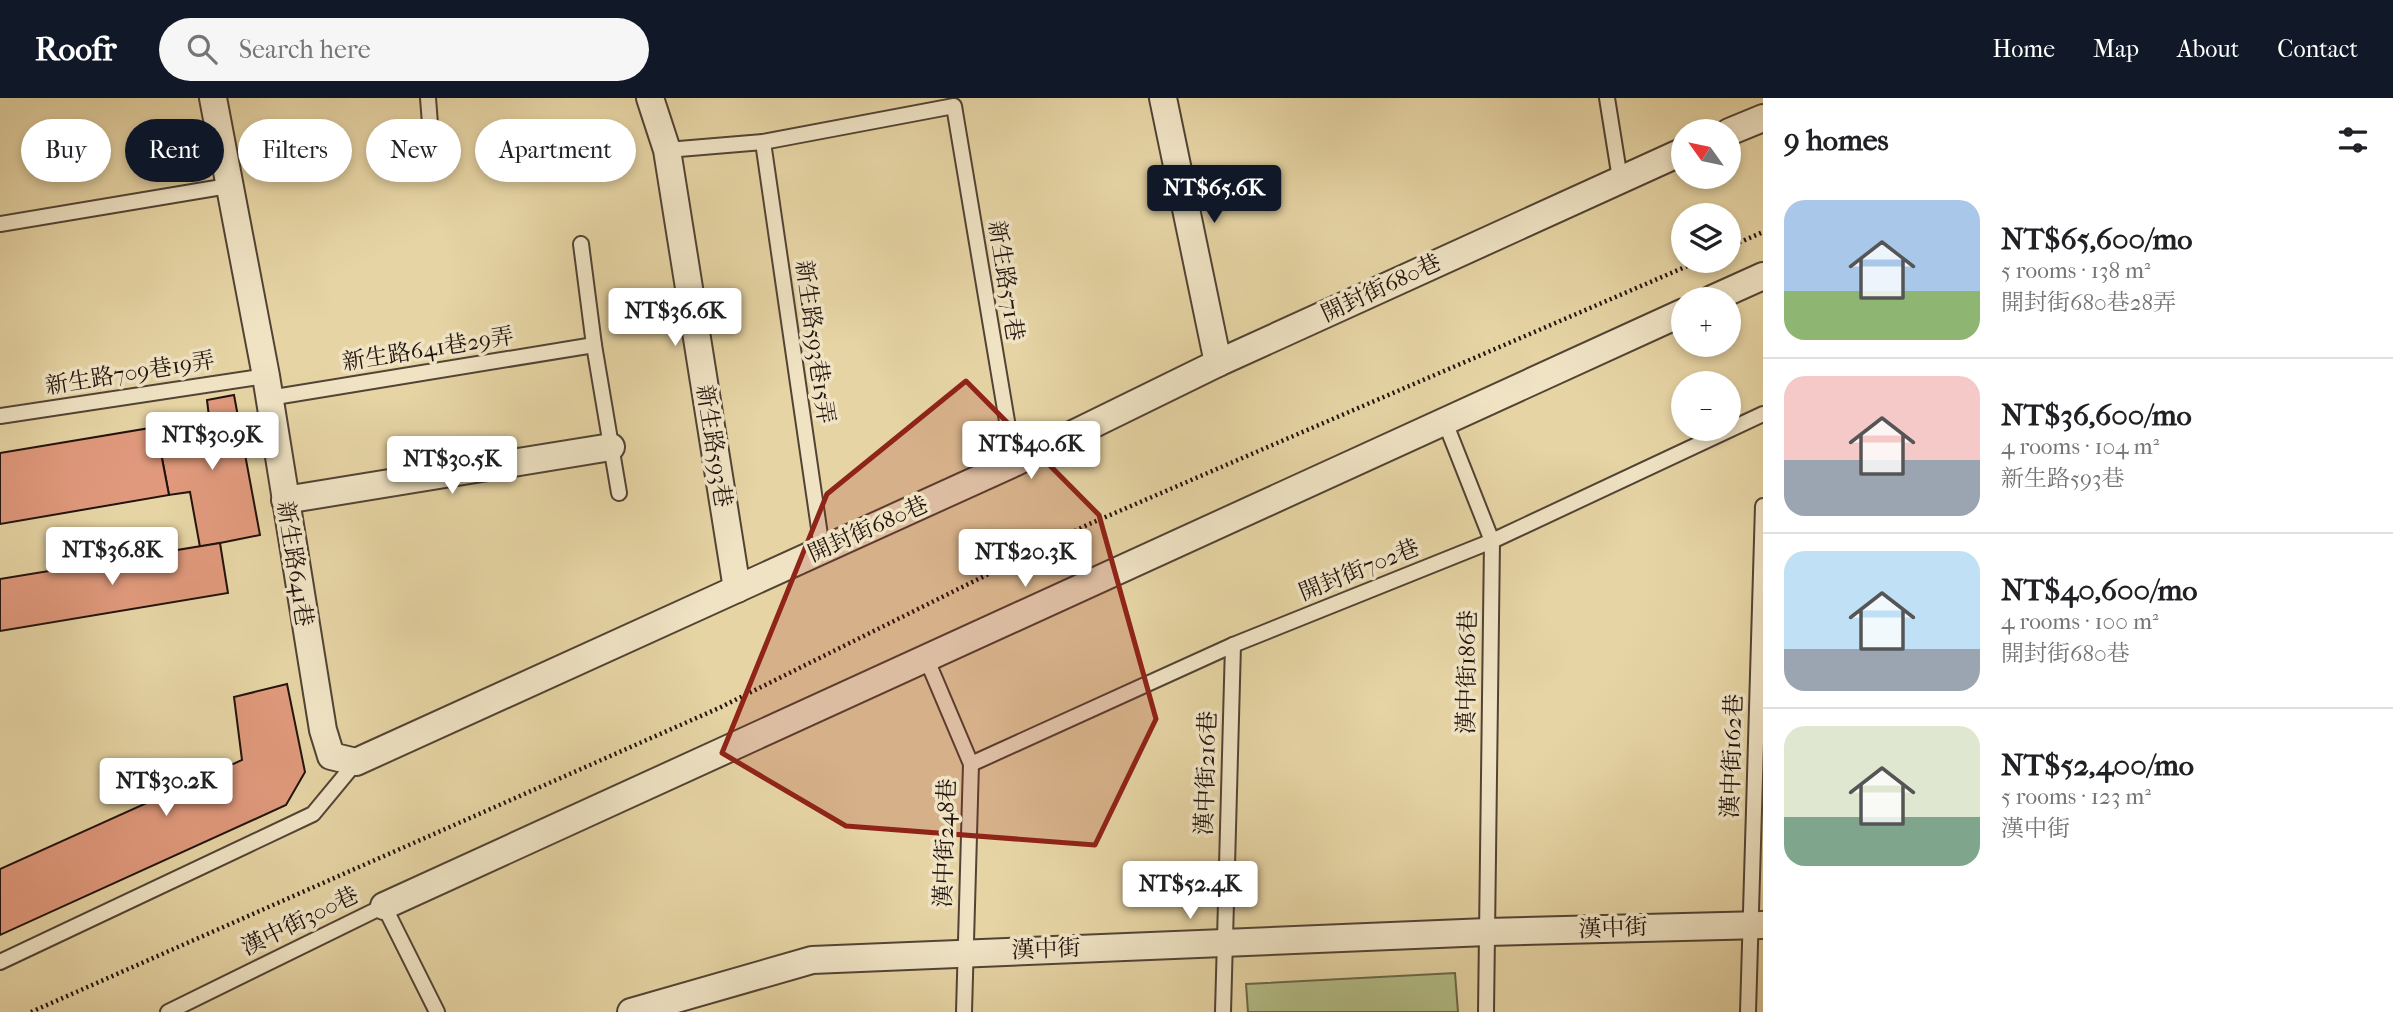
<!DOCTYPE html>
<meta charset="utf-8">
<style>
body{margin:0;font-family:"IM FELL French Canon","Noto Serif TC",serif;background:#f6f6f6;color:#202124;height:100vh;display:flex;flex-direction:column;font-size:26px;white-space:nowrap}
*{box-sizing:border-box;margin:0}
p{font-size:23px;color:#757577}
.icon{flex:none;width:38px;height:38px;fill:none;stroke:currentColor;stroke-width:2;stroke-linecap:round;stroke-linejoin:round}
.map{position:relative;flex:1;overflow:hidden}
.side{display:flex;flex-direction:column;background:#fff;width:630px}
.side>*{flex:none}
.banner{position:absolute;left:21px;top:21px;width:665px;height:63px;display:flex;gap:14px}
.needle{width:46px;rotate:303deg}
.fabs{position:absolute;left:1671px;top:21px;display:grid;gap:14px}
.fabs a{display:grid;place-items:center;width:70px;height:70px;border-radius:50%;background:#fff;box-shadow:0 4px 10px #0003;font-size:35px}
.price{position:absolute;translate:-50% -60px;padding:0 16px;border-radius:7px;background:#fff;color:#222;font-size:23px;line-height:46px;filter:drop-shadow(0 2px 4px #0008)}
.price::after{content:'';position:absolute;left:50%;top:42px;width:21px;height:16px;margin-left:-10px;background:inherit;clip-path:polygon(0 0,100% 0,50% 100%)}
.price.selected{background:#111827;color:#fff}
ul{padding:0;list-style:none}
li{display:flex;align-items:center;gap:21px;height:175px;padding:0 21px}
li+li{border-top:2px solid #e0e0e0}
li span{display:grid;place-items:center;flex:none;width:196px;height:140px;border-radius:21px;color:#555}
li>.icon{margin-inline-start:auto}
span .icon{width:84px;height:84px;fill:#fffc;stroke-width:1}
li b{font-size:30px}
h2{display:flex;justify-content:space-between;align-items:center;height:84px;padding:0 21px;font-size:30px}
.chip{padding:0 24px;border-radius:32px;background:#fff;box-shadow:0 4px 10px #0003;font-size:24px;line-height:63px}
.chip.selected{background:#111827;color:#fff}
header{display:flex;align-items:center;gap:42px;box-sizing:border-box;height:98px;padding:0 35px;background:#111827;color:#fff}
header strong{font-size:33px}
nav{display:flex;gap:38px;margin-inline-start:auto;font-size:24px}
.search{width:490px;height:63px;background:#f6f6f6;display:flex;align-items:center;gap:18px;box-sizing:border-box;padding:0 24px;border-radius:38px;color:#757577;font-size:26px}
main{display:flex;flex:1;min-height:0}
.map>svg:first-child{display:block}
</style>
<header>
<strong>Roofr</strong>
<div class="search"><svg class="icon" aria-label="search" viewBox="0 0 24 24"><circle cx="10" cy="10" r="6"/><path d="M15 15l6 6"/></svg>Search here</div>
<nav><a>Home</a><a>Map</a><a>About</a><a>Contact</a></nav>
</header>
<main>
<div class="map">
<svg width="1763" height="914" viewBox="0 0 1763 914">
<rect width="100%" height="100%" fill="#e6d4a4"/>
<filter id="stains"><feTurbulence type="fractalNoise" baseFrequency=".00286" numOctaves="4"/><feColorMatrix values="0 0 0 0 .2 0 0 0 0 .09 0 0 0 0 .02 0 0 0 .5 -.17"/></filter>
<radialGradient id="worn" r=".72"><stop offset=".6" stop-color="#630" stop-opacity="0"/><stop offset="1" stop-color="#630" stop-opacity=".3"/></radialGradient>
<!-- green -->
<polygon fill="#b3bd87" stroke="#6a684a" stroke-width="2" points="1455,875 1458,914 1248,914 1246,886"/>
<!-- building -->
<g fill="#e0997c" stroke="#21130e" stroke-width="2">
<polygon points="234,297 260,437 200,449 190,394 169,397 156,329 209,319 207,302"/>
<polygon points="156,329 169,397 0,426 0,355"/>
<polygon points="220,445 228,495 0,533 0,481"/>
<polygon points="287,586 305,674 286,707 0,837 0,771 242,662 234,599"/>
</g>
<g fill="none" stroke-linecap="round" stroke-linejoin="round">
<!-- service casing -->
<g stroke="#524334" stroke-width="18">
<g id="service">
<polyline points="428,0 432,52"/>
<polyline points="1607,0 1620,81"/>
<polyline points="763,44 822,451"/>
<polyline points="667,52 763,44 954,8 1014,365"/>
<polyline points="0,126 228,88"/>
<polyline points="581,146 594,247 619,395"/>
<polyline points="269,300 594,247"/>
<polyline points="0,318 266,278"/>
<polyline points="1445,324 1492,443 1486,914"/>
<polyline points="927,562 971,666 964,914"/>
<polyline points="971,666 1233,547 1492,443 1763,316"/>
<polyline points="0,864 313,716 356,664"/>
<polyline points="168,914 384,808 437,914"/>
<polyline points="1223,914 1233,547"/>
<polyline points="1748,914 1763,408"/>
</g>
</g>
<!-- minor casing -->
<g stroke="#524334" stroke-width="30">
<g id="minor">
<polyline points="213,0 266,278 323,632 331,658 356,664 1014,365 1218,265 1684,53"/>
<polyline points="650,0 667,52 737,491"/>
<polyline points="1163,0 1218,265"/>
<polyline points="1729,34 1763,20"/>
<polyline points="1712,201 1763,178"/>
<polyline points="285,402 611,349"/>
<polyline points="384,808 1684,214"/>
<polyline points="631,914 812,862 1487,834 1763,827"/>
</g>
</g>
<!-- path -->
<g stroke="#21130e" stroke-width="4.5" stroke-dasharray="2 3.5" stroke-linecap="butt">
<polyline points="1729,149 1763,134"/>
<polyline points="31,914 719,610 1087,427 1699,163"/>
</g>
<!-- service -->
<use href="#service" stroke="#efe3c4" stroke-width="14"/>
<!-- minor -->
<use href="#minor" stroke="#efe3c4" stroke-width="26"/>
</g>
<!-- marked area -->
<path fill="#8f2418" fill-opacity="0.2" stroke="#8f2418" stroke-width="5" stroke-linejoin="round" d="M966,283L1099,417L1156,621L1095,747L846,728L722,655L827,396Z"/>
<g text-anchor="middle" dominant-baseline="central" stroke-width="7" stroke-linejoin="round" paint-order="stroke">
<!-- street labels -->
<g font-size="23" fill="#21130e" stroke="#efe3c4">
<text transform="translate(1006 183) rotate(81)">新生路571巷</text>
<text transform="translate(1381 190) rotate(-25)">開封街680巷</text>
<text transform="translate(815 244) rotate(82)">新生路593巷15弄</text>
<text transform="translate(428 251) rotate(-9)">新生路641巷29弄</text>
<text transform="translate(130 275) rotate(-9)">新生路709巷19弄</text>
<text transform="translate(714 348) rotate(81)">新生路593巷</text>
<text transform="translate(868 431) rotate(-24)">開封街680巷</text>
<text transform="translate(295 466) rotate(81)">新生路641巷</text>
<text transform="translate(1359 472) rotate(-22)">開封街702巷</text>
<text transform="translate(1467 574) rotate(-89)">漢中街186巷</text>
<text transform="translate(1732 658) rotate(-88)">漢中街162巷</text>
<text transform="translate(1206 675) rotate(-88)">漢中街216巷</text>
<text transform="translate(945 745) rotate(-88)">漢中街248巷</text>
<text transform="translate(300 823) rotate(-26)">漢中街300巷</text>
<text transform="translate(1613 830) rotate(-2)">漢中街</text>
<text transform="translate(1046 851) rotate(-2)">漢中街</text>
</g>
</g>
<rect width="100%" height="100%" filter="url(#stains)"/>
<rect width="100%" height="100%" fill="url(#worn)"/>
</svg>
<div class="fabs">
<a><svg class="needle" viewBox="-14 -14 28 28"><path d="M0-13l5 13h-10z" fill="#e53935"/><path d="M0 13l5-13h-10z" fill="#757577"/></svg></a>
<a><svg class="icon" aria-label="layers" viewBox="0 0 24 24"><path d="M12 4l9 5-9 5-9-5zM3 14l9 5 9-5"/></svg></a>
<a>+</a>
<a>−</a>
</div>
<b class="price selected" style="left:1214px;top:127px">NT$65.6K</b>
<b class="price" style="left:675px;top:250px">NT$36.6K</b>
<b class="price" style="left:212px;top:374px">NT$30.9K</b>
<b class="price" style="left:1031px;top:383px">NT$40.6K</b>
<b class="price" style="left:452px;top:398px">NT$30.5K</b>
<b class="price" style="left:112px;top:489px">NT$36.8K</b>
<b class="price" style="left:1025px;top:491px">NT$20.3K</b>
<b class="price" style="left:166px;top:720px">NT$30.2K</b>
<b class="price" style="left:1190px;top:823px">NT$52.4K</b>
<div class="banner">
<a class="chip">Buy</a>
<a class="chip selected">Rent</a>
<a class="chip">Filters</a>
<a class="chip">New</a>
<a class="chip">Apartment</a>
</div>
</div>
<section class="side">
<h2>9 homes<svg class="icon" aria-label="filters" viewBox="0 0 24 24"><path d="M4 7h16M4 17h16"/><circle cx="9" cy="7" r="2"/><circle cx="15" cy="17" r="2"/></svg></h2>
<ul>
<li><span style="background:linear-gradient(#a9c7e8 65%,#8fb573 0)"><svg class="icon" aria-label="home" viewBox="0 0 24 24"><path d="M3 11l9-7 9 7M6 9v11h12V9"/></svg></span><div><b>NT$65,600/mo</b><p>5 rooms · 138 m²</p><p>開封街680巷28弄</p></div></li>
<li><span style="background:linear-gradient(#f6c9c9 60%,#9aa5b1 0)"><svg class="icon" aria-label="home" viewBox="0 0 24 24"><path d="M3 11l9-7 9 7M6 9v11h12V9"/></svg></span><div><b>NT$36,600/mo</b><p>4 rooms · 104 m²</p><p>新生路593巷</p></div></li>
<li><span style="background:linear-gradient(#bfe0f5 70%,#9aa5b1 0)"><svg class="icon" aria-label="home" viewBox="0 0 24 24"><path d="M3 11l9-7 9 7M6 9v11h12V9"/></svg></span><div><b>NT$40,600/mo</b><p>4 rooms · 100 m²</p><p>開封街680巷</p></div></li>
<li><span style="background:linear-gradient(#dfe7d0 65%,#7fa58c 0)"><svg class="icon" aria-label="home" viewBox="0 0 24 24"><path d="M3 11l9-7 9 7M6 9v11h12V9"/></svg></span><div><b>NT$52,400/mo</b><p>5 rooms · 123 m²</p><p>漢中街</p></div></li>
</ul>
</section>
</main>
